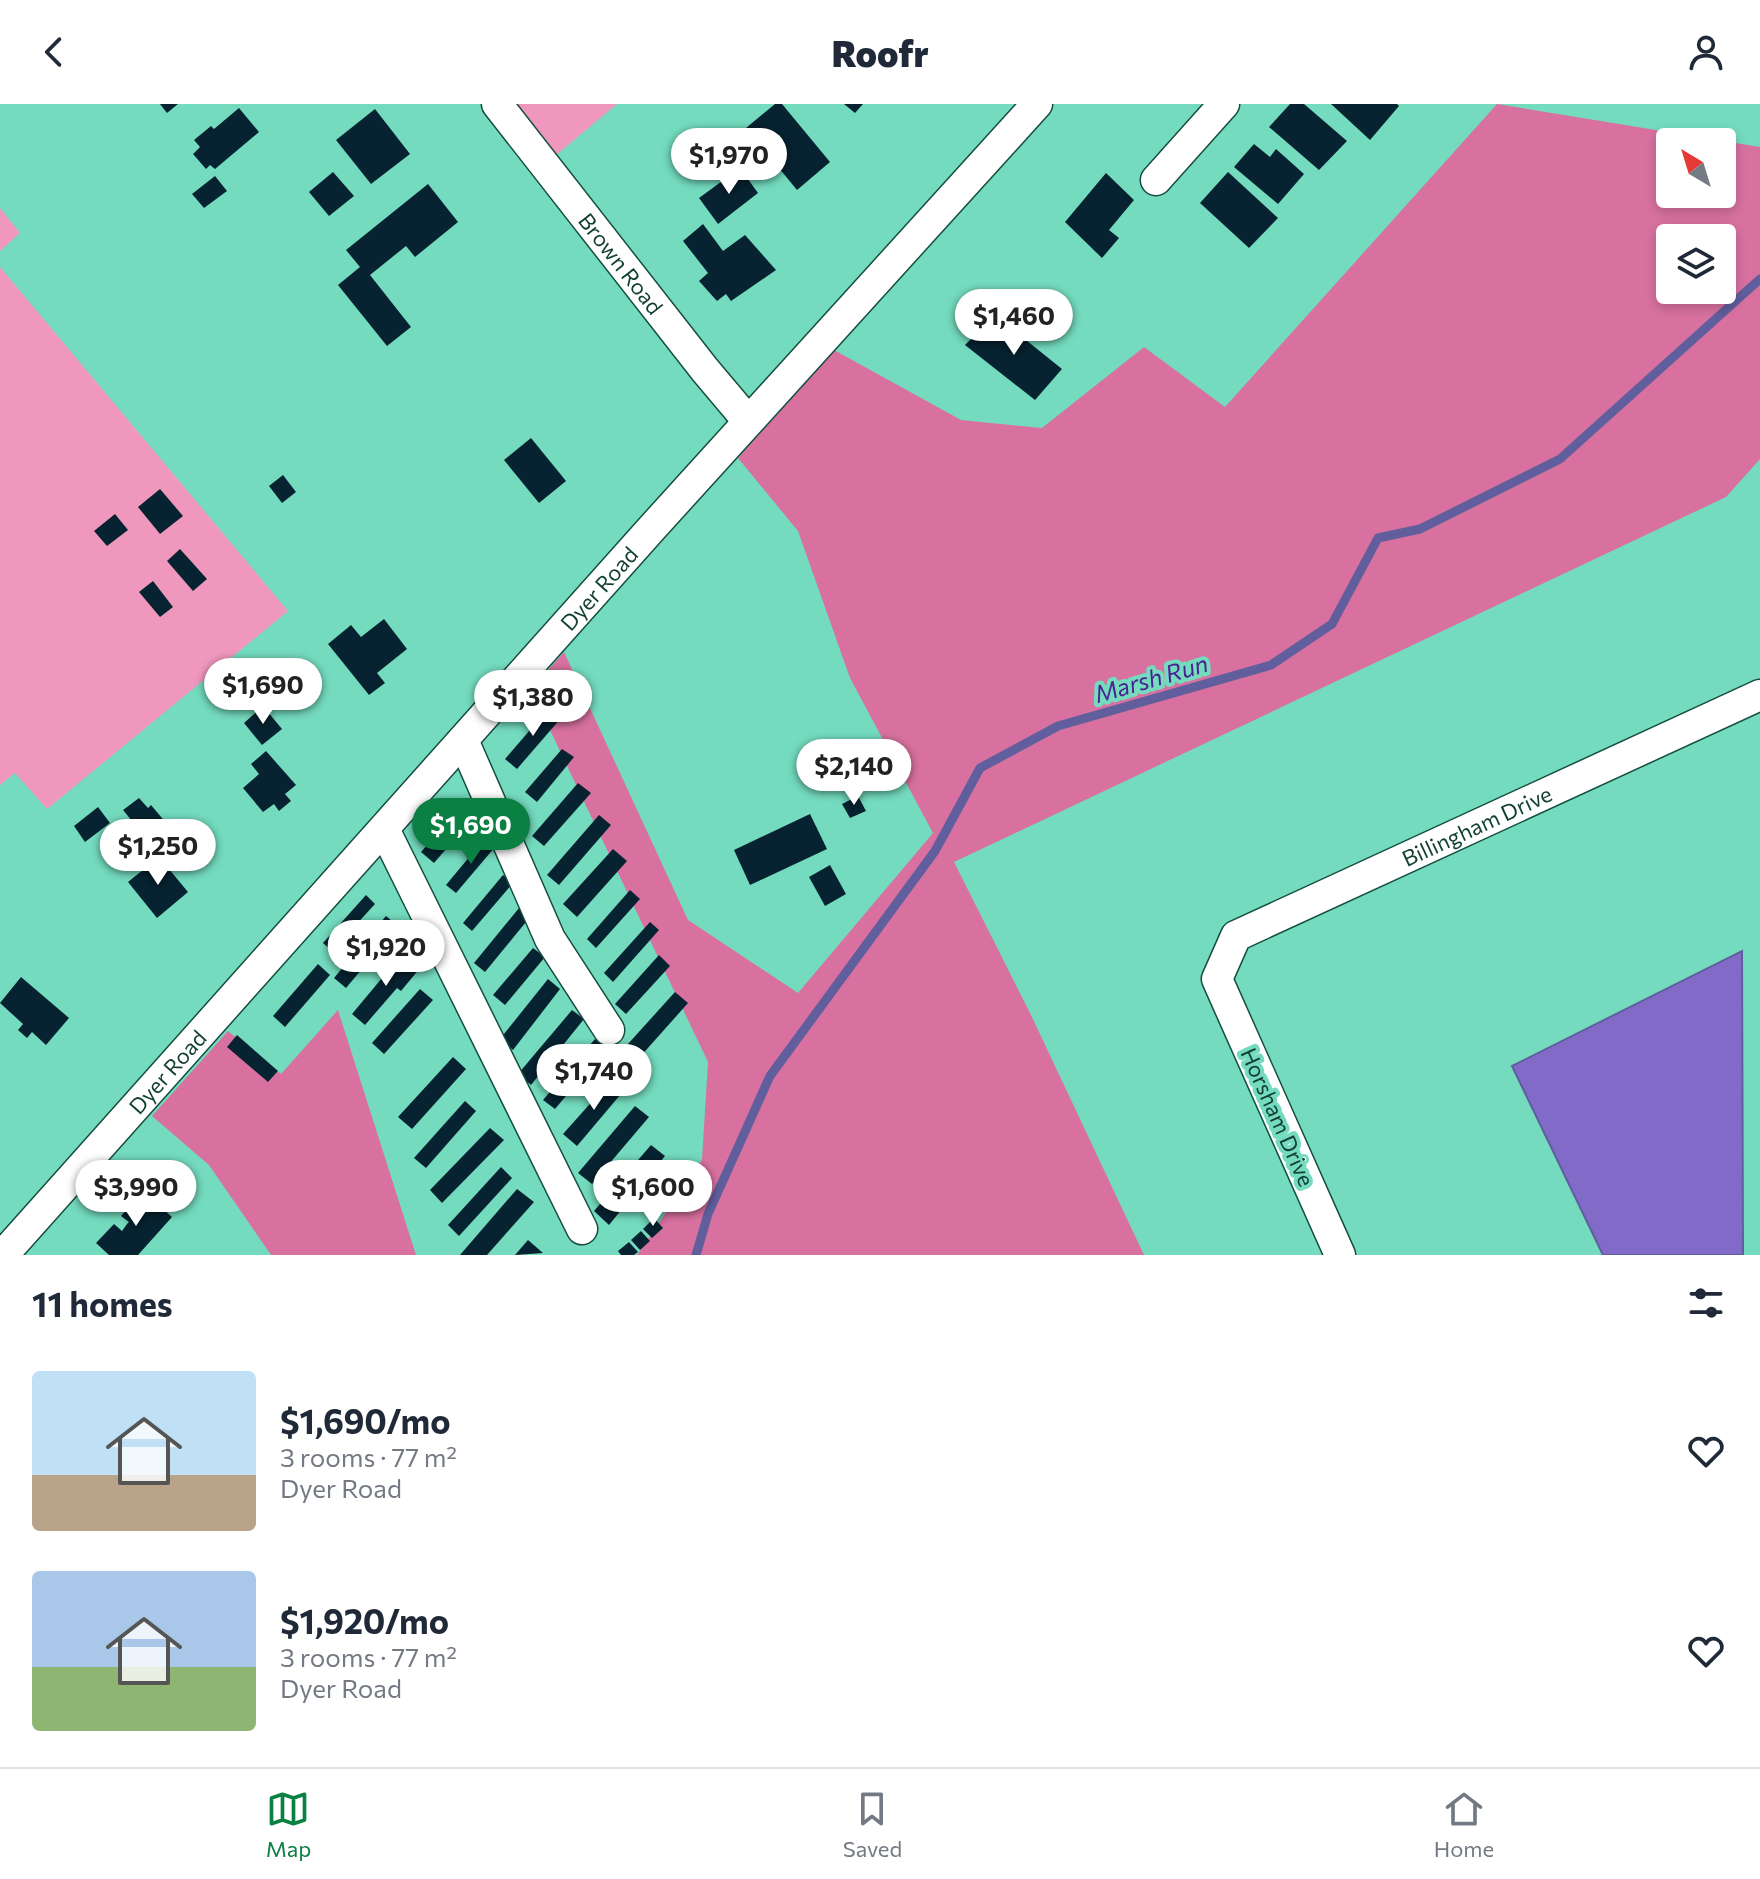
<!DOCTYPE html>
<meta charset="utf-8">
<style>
body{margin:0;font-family:Commissioner,sans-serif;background:#f2f2f3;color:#1f2937;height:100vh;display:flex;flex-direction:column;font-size:30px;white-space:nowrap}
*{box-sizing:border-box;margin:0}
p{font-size:26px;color:#747a83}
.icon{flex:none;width:44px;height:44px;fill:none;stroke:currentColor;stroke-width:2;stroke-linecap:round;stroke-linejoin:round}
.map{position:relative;height:1151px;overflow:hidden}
.panel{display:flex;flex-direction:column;background:#fff;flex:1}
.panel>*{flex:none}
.needle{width:52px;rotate:322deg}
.tools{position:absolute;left:1656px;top:24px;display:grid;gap:16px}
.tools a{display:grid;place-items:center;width:80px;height:80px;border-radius:8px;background:#fff;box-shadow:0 4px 12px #0003;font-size:40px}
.price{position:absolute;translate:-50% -68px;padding:0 18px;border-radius:28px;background:#fff;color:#222;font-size:26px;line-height:52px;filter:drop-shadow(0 2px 4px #0008)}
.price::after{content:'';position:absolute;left:50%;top:48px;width:24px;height:18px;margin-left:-12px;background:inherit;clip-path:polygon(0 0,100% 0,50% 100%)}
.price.on{background:#0b8043;color:#fff}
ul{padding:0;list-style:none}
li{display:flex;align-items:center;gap:24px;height:200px;padding:0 32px}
li span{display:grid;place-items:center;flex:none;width:224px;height:160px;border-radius:8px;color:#555}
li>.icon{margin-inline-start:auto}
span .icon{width:96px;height:96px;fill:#fffc;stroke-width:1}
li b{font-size:34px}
h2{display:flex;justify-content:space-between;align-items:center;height:96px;padding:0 32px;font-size:34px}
header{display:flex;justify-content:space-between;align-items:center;height:104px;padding:0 32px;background:#fff;font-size:36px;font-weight:800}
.tab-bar{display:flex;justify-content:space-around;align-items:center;height:112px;border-top:2px solid #e0e1e3;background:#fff;font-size:22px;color:#747a83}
.tab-bar a{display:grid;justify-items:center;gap:4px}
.tab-bar .on{color:#0b8043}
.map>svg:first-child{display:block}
</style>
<header><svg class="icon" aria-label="back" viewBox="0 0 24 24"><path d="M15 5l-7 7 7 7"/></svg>Roofr<svg class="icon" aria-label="person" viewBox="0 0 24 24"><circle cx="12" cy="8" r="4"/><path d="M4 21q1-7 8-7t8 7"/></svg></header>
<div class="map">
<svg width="1760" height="1151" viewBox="0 0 1760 1151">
<rect width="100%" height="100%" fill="#74dbbe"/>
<!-- green -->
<g fill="#f097bd">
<polygon points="515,0 617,0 556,51"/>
<polygon points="0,104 20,129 0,147"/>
<polygon points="0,163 288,507 47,705 15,669 0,681"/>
</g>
<!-- forest -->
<g fill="#d871a0" fill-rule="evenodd">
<path d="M1497,0L1760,43V355L1726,393L954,758L1031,911L1144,1151H637L702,1056L708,958L531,586L564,548L688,816L798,889L933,729L850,574L798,427L738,354L834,246L961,316L1042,324L1144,243L1225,303ZM1670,38H1722V90H1670ZM1670,134H1722V186H1670Z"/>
<polygon points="338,906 416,1151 271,1151 209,1061 152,1012 228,927 281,970"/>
</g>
<!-- water -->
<polygon fill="#826bc8" stroke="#605e9c" stroke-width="2" points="1742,847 1743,1151 1603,1151 1512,962"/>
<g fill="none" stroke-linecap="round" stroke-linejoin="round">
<!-- stream -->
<polyline stroke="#605e9c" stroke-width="9" points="696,1151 708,1110 770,972 935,747 980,664 1058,622 1271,561 1332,520 1378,434 1420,425 1560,355 1760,175"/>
</g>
<!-- building -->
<g fill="#072331">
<polygon points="160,0 178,0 167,9"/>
<polygon points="775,0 782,0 830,58 797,86 746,24"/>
<polygon points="844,0 863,0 855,9"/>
<polygon points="1290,0 1304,0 1347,37 1319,66 1269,23"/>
<polygon points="1331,0 1397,0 1399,2 1370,36"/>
<polygon points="239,4 259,28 215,65 210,61 206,65 193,50 200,43 194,36 211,22 214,25"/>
<polygon points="375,5 410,50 371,80 336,36"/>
<polygon points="1254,40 1270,53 1276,45 1304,70 1278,100 1234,63"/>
<polygon points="740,64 758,89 718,120 699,94"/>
<polygon points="333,68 354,92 329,112 309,88"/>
<polygon points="1228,68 1278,114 1249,144 1200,99"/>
<polygon points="1106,69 1134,96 1109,126 1119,134 1102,154 1065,118"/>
<polygon points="215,72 227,87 204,104 192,90"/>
<polygon points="428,80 458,118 415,153 406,142 370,171 411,223 387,242 338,181 360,163 346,146"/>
<polygon points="703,120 723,147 745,131 776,166 731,197 726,190 717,197 699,177 708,169 683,137"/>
<polygon points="995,211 1062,265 1035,296 965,241"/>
<polygon points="531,334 566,377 539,399 504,356"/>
<polygon points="283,371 296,388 282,399 269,382"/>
<polygon points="160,385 183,412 160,430 138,403"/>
<polygon points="115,410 128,426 107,442 94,427"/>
<polygon points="180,445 207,475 193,487 167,457"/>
<polygon points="153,477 173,503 160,513 139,488"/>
<polygon points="384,515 407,545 377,569 385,579 369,591 328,540 351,521 361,533"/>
<polygon points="263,602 282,625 262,641 244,619"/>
<polygon points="549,604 561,614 517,665 505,655"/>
<polygon points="562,645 574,653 537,698 525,688"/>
<polygon points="266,647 296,681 285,690 291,697 279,707 274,700 263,708 243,684 259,670 251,660"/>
<polygon points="578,679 591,689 544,742 532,732"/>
<polygon points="858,692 866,707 850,714 842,700"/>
<polygon points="139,694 148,704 151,701 172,726 150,744 130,720 132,717 123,706"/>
<polygon points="466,697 478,708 434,759 421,748"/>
<polygon points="98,703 110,719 85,738 74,722"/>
<polygon points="810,710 827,745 750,781 734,746"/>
<polygon points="599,711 611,721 559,781 547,771"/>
<polygon points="485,734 495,743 456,789 446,781"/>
<polygon points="613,745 627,757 577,813 563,800"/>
<polygon points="159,753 188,788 157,814 128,778"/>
<polygon points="830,761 846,790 825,802 809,773"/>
<polygon points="503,771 513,779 472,827 463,819"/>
<polygon points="630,786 640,795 596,844 587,835"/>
<polygon points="366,791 375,800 332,847 323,839"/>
<polygon points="519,804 530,813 485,868 474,859"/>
<polygon points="386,812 398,822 346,884 334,874"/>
<polygon points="650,818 659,826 613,878 604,869"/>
<polygon points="533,844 545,853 505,901 493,891"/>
<polygon points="402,850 420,864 401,887 397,884 365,921 352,910"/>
<polygon points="659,851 670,862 626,910 615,900"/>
<polygon points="318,860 330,871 285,923 273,912"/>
<polygon points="21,873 69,914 46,941 32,928 27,934 18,926 23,920 0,899"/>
<polygon points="548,875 560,885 513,946 500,935"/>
<polygon points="420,885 433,896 384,950 372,939"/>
<polygon points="675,888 688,899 631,963 618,951"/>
<polygon points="572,906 584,915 531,981 518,970"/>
<polygon points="237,931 278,967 268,978 227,943"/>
<polygon points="595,935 606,944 555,1005 543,996"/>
<polygon points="453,953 466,965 412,1025 398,1013"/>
<polygon points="613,974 626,984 577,1042 563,1030"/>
<polygon points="465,997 476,1007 426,1064 414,1054"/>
<polygon points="635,1002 649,1013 592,1080 578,1069"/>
<polygon points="490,1024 504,1036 442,1099 430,1086"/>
<polygon points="651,1041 665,1052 609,1121 594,1107"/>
<polygon points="501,1063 512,1074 459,1132 448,1121"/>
<polygon points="517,1085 534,1098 487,1151 460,1151"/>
<polygon points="143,1087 172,1113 138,1151 109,1151 96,1139 114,1120 122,1127 127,1120 129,1118 121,1112"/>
<polygon points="654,1114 663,1124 652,1134 643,1125"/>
<polygon points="641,1127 650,1137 640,1146 631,1136"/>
<polygon points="528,1136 543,1149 515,1151"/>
<polygon points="629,1138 638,1148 634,1151 621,1151 618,1147"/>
</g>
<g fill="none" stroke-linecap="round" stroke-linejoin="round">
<!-- minor casing -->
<g stroke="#154e40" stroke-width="33">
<g id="minor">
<path id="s1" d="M497,0L705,266L748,317"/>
<polyline points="1156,76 1224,0"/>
<polyline points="463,636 550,835 609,926"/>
<polyline points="384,725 582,1125"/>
<path id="s2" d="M3,1151L652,424L1037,0"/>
<path id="s3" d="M1340,1151L1217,875L1236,832L1760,591"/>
</g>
</g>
<!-- minor -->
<use href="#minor" stroke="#fff" stroke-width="30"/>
</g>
<g text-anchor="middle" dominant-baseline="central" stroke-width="8" stroke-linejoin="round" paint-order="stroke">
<!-- street labels -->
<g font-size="22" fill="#123f34" stroke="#74dbbe">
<text stroke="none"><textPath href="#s1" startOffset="202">Brown Road</textPath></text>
<text stroke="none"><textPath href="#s2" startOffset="894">Dyer Road</textPath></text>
<text stroke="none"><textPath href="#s3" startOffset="614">Billingham Drive</textPath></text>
<text stroke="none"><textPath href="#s2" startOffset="246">Dyer Road</textPath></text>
<text transform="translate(1278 1013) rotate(66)">Horsham Drive</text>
</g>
<!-- water labels -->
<g font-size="24" font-style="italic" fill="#4a2291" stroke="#74dbbe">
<text transform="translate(1151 574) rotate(-16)">Marsh Run</text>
</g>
</g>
</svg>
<div class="tools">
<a><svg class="needle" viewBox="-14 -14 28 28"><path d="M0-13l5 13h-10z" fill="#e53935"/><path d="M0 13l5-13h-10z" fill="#747a83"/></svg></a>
<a><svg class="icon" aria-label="layers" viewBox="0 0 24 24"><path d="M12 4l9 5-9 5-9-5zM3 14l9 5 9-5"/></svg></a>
</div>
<b class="price" style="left:729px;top:92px">$1,970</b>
<b class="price" style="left:1014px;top:253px">$1,460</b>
<b class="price" style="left:263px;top:622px">$1,690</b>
<b class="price" style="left:533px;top:634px">$1,380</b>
<b class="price" style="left:854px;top:703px">$2,140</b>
<b class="price on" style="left:471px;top:762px">$1,690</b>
<b class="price" style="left:158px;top:783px">$1,250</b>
<b class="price" style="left:386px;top:884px">$1,920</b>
<b class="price" style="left:594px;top:1008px">$1,740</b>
<b class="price" style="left:136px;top:1124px">$3,990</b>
<b class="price" style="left:653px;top:1124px">$1,600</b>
</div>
<section class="panel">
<h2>11 homes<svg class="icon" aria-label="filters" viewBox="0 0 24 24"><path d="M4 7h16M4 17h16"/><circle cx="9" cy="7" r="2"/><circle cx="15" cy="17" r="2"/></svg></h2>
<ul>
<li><span style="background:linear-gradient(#bfe0f5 65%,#b9a48a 0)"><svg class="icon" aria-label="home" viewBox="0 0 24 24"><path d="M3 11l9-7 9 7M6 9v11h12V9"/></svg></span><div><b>$1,690/mo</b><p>3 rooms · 77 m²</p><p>Dyer Road</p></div><svg class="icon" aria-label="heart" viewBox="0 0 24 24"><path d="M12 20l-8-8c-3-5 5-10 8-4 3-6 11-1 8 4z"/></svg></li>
<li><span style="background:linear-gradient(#a9c7e8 60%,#8fb573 0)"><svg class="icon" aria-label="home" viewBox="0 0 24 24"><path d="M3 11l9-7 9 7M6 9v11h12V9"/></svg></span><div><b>$1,920/mo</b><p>3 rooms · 77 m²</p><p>Dyer Road</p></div><svg class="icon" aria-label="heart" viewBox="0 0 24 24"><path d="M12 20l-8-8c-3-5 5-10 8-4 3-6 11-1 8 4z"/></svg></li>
</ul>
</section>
<nav class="tab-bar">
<a class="on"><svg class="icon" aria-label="map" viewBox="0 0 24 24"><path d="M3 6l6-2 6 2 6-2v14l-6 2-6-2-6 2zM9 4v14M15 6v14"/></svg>Map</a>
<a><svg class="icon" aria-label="saved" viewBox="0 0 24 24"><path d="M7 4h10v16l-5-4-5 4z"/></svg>Saved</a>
<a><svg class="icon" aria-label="home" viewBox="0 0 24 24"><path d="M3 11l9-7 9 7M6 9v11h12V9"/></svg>Home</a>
</nav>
